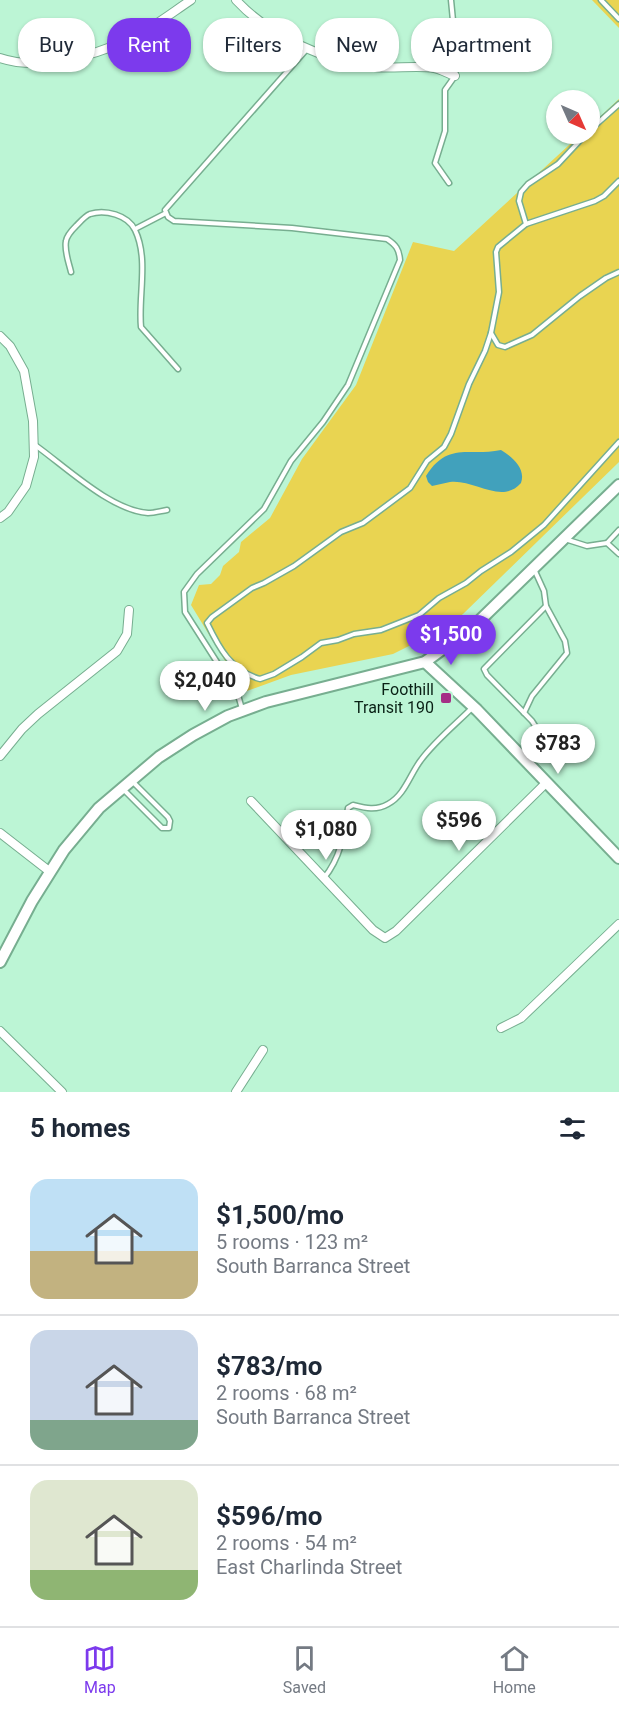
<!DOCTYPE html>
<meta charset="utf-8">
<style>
body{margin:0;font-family:Roboto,sans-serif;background:#f2f2f3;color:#1f2937;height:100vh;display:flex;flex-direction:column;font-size:22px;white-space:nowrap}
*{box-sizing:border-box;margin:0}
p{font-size:20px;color:#747a83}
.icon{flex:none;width:33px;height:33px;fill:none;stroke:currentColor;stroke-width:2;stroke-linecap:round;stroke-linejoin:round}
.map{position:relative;height:1092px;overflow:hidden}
.side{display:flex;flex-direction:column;background:#fff;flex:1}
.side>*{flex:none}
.guide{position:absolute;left:18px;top:18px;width:584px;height:54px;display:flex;gap:12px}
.needle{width:39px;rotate:135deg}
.tools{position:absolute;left:546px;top:90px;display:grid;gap:12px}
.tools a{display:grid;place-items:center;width:54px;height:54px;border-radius:50%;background:#fff;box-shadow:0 2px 4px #0004;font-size:30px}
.price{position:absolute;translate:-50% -51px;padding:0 14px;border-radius:21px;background:#fff;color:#222;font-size:20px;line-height:39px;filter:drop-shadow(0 2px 3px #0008)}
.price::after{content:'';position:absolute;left:50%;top:36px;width:18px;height:14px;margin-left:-9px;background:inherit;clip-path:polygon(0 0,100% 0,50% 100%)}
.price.active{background:#7c3aed;color:#fff}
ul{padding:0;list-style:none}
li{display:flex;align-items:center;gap:18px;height:150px;padding:0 30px}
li+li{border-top:2px solid #e0e1e3}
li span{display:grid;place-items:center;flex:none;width:168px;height:120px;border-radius:18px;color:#555}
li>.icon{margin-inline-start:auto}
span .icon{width:72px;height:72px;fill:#fffc;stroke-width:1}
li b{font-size:26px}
h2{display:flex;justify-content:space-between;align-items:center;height:72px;padding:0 30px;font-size:26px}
.pill{padding:0 21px;border-radius:24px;background:#fff;box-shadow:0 2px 4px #0004;font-size:21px;line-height:54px}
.pill.active{background:#7c3aed;color:#fff}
.dock{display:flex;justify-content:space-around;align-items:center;height:84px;border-top:2px solid #e0e1e3;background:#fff;font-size:16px;color:#747a83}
.dock a{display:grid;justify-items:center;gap:3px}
.dock .active{color:#7c3aed}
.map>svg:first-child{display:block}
</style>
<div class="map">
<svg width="619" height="1092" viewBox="0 0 619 1092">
<rect width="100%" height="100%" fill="#bcf5d5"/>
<!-- green -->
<g fill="#e9d451">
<polygon points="592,0 619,0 619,28"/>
<polygon points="619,99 619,462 463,614 445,628 393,654 291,675 244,692 191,605 199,585 211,584 220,575 223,566 239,552 241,542 270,518 302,459 356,385 413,242 454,251 581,134 590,134 590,126"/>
</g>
<!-- water -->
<path fill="#41a1bc" d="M501,450C513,457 526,469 521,483C502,505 474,479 450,482C444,483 438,485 432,486L428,482L426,476C448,441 469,457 501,450Z"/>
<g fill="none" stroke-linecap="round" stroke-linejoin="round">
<!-- lane casing -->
<g stroke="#77ae90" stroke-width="7">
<g id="lane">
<polyline points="601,0 619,19"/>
<polyline points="590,130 619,104"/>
<path d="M586,134L558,164L528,184L521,192L519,201L526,224L498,247L496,252L499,292L491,333L485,351L469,384L451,434L444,447L427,461L410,488L363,523L341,532L294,566L264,583L252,588L212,617L207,623C219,648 231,671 260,679L274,674L302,657L321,643L338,640L354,634L381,630L419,615L439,598L466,583L481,571L511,552L544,525L619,442"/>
<polyline points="449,183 435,163 445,131 445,90 455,76 457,62 451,0"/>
<polyline points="526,224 595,201 604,196 619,181"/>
<polyline points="135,229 166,213"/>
<path d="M71,272C69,263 64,251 66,241C67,235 72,230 76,226C80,222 85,216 90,214C105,209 128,215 135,230C149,259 138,296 141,327L178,369"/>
<polyline points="491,333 498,345 505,347 532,335 580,296 606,278 619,272"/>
<path d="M35,445C66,467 110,510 148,513C154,513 161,511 167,510"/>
<polyline points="619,530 607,543 619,554"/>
<polyline points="565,539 587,546 607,543"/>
<path d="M242,709L238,695L185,612L184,592L197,574L264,509L291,461L323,422L348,385L400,260C399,249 396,245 387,239L292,228L174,221L168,217L165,210L307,49"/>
<polyline points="524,713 532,696 567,653 565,641 546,606"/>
<polyline points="525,760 538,745 539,732 532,721 487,675 484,669 546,606 544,591 534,569"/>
<polyline points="124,790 162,828 169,828 170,821 168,817 133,782"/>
<path d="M324,878C341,857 344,834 348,808L353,805C365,808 376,811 388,804C405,795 410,774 421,760C435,741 456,724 473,707"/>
</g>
</g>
<!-- street casing -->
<g stroke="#77ae90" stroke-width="10">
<g id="street">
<path d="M236,0C268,35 326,62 374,67C392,69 418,65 434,68C441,69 448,74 455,76"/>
<path d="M0,58C44,73 110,52 148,29C163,20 176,10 191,0"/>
<polyline points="0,336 10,346 24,371 33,421 34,457 26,486 8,512 0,518"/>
<polyline points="0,756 22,729 38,714 117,651 127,634 129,610"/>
<polyline points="251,801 373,930 385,938 396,931 546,783"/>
<polyline points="0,833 49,871"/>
<polyline points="501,1028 521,1018 619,924"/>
<polyline points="0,1031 62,1092"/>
<polyline points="236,1092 263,1050"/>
</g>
</g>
<!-- secondary casing -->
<g stroke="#77ae90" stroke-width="14">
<g id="secondary">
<polyline points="425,662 477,710 619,858"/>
<polyline points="0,962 32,901 64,850 99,808 159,757 193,735 228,716 266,702 425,662 474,626 619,485"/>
</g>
</g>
<!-- lane -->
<use href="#lane" stroke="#fff" stroke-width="4"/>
<!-- street -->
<use href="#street" stroke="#fff" stroke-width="8"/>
<!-- secondary -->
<use href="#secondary" stroke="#fff" stroke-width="10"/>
</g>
<!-- markers -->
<rect fill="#a52e86" stroke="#bcf5d5" stroke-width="2" x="440" y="692" width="12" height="12" rx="3"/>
<g text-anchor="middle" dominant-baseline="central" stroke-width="6" stroke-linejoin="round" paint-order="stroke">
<!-- poi labels -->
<g font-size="16" fill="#092015" stroke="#bcf5d5" text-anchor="end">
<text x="434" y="689">Foothill<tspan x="434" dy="18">Transit 190</tspan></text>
</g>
</g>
</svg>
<div class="tools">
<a><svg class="needle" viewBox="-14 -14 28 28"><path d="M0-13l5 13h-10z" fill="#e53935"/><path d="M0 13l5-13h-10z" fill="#747a83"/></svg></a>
</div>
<b class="price active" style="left:451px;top:666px">$1,500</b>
<b class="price" style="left:205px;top:712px">$2,040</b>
<b class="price" style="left:558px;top:775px">$783</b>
<b class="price" style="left:459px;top:852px">$596</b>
<b class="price" style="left:326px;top:861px">$1,080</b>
<div class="guide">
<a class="pill">Buy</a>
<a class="pill active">Rent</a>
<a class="pill">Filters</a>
<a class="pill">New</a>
<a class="pill">Apartment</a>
</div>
</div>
<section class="side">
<h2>5 homes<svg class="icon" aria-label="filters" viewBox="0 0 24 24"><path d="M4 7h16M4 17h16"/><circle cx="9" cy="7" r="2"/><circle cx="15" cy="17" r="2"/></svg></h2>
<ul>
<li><span style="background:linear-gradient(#bfe0f5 60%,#c2b280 0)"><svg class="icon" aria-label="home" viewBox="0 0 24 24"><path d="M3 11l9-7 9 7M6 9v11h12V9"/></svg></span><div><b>$1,500/mo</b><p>5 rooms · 123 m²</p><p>South Barranca Street</p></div></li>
<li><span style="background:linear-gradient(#c9d6e8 75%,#7fa58c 0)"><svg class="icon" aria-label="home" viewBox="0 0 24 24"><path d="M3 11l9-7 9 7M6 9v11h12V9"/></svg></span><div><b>$783/mo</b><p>2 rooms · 68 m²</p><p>South Barranca Street</p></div></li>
<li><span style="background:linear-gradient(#dfe7d0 75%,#8fb573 0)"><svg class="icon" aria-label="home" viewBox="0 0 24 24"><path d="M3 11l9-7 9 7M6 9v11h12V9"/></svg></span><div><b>$596/mo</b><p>2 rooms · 54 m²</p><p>East Charlinda Street</p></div></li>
</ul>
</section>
<nav class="dock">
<a class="active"><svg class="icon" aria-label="map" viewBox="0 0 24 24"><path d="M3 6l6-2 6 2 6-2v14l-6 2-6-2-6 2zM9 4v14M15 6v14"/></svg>Map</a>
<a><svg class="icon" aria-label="saved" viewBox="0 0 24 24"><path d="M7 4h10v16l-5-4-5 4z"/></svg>Saved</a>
<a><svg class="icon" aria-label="home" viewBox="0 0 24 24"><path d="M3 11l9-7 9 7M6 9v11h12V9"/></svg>Home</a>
</nav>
